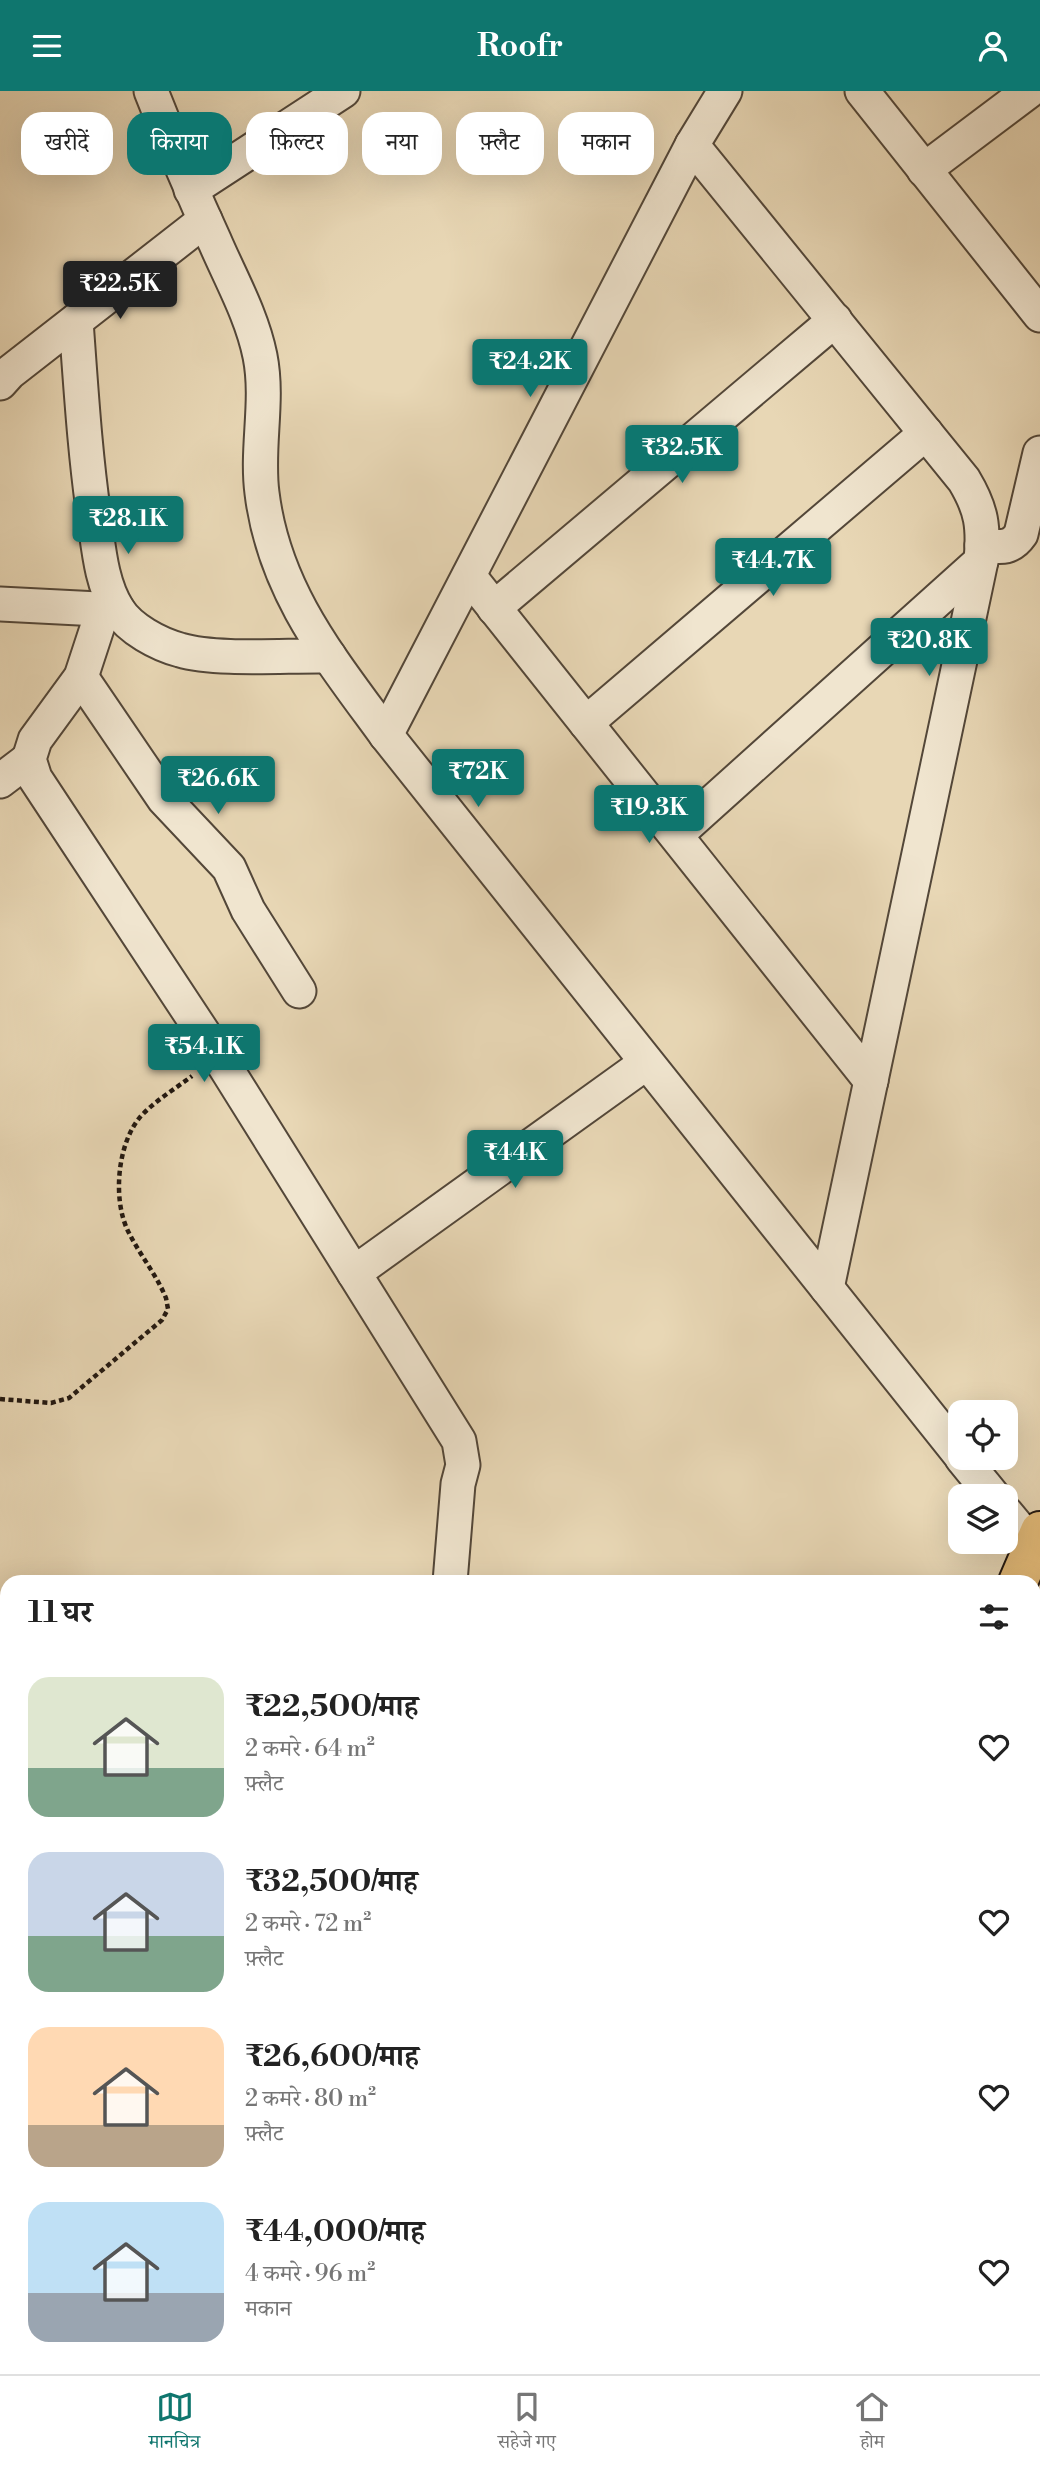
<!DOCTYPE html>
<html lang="hi">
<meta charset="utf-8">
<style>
body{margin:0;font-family:"Libre Bodoni","Noto Serif Devanagari",serif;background:#f6f6f6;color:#222;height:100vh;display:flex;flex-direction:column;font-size:26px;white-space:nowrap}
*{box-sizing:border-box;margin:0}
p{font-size:23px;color:#767676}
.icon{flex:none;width:38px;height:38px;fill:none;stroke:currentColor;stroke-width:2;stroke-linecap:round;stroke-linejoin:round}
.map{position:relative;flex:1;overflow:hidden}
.panel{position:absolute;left:0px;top:1484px;width:1041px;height:800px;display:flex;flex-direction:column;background:#fff;border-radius:21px 21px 0 0;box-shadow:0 7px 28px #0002}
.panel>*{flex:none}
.guide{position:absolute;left:21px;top:21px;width:999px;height:63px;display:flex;gap:14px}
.buttons{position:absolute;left:948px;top:1309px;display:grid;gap:14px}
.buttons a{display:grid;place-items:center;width:70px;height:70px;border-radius:14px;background:#fff;box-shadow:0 7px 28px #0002;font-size:35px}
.price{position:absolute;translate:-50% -60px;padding:0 16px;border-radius:7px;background:#0f766e;color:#fff;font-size:23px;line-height:46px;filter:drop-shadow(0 2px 4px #0008)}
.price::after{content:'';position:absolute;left:50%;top:42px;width:21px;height:16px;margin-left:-10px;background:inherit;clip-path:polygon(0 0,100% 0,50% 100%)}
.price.selected{background:#222;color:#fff}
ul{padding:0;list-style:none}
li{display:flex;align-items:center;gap:21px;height:175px;padding:0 28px}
li span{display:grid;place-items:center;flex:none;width:196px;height:140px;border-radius:21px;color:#555}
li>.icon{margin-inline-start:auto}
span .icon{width:84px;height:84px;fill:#fffc;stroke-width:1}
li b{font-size:30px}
h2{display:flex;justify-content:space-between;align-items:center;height:84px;padding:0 28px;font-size:30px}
.tag{padding:0 24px;border-radius:21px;background:#fff;box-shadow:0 7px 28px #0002;font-size:24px;line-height:63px}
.tag.selected{background:#0f766e;color:#fff}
header{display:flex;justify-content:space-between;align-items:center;height:91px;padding:0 28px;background:#0f766e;color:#fff;font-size:32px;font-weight:600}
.tabs{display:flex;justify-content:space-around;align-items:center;height:98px;border-top:2px solid #e0e0e0;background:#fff;font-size:19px;color:#767676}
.tabs a{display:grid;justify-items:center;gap:4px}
.tabs .selected{color:#0f766e}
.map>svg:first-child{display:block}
</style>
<header><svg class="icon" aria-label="menu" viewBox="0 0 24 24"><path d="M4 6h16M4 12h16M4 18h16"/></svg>Roofr<svg class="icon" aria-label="person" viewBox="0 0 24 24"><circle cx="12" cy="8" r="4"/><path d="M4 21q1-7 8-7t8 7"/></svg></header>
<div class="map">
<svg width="1040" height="2283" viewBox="0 0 1040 2283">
<rect width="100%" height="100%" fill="#e8d7b5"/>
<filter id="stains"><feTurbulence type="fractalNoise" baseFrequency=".00286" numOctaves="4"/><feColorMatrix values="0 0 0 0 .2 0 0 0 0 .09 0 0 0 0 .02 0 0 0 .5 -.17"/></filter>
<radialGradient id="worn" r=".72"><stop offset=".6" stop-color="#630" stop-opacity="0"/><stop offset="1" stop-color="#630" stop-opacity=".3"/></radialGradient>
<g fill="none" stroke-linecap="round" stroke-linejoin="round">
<!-- street casing -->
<g stroke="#534739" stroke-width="37">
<g id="street">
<path d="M151,0C171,51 192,101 215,151C231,188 252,225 260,265C269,310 256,357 262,402C274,500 330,567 386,644L961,1365"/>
<polyline points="862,0 1040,224"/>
<path d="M692,54L964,389C982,419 984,436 981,470L827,1197"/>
<polyline points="924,79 1029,0"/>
<polyline points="191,99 343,0"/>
<path d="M76,230C81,298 85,365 95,432C99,461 102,494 118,519C130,538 158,553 180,559C217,570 288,564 329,565"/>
<polyline points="0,292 9,282 205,129"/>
<path d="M982,454C1000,456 1010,459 1021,443L1040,362"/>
<polyline points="469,485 871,990"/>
<polyline points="0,513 118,519"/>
<polyline points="494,517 835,229"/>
<polyline points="103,519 81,586 35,649 29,668 35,687 219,966 459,1350 463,1374 458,1393 450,1491"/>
<polyline points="81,586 164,708 229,777 248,819 299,900"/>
<polyline points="586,632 926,342"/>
<polyline points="386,644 692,54 725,0"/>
<polyline points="0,690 29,668"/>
<polyline points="676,744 981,470"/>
<polyline points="354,1182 646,972"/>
<polyline points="962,1367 993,1405"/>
<polyline points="1006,1422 1040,1463"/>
<polyline points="1034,1703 1040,1705"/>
<polyline points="1034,1975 1040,1983"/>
</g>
</g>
<!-- primary casing -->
<g stroke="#211710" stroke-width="42">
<g id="primary">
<polyline points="1018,1491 1040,1440"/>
<polyline points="711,2283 712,2277"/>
</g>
</g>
<!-- path -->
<path stroke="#211710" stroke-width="4.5" stroke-dasharray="5 3.5" stroke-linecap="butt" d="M0,1308L51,1312L69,1307L162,1229L168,1218L166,1207C156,1183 140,1164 129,1142C112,1110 117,1052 141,1025C156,1009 175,998 192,985"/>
<!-- street -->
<use href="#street" stroke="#f0e5cf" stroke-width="33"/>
<!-- primary -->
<use href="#primary" stroke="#e4bc7a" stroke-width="38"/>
</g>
<rect width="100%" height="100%" filter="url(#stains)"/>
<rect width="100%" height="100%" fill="url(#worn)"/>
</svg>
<div class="buttons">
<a><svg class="icon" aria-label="locate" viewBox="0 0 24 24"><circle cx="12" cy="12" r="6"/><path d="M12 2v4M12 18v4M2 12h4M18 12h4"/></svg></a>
<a><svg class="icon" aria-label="layers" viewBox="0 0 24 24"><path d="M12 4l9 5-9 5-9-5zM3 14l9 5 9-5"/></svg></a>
</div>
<b class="price selected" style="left:120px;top:230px">₹22.5K</b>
<b class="price" style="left:530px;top:308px">₹24.2K</b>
<b class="price" style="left:682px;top:394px">₹32.5K</b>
<b class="price" style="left:128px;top:465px">₹28.1K</b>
<b class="price" style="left:773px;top:507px">₹44.7K</b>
<b class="price" style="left:929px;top:587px">₹20.8K</b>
<b class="price" style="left:478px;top:718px">₹72K</b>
<b class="price" style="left:218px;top:725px">₹26.6K</b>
<b class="price" style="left:649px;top:754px">₹19.3K</b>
<b class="price" style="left:204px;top:993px">₹54.1K</b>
<b class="price" style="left:515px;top:1099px">₹44K</b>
<div class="guide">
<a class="tag">खरीदें</a>
<a class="tag selected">किराया</a>
<a class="tag">फ़िल्टर</a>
<a class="tag">नया</a>
<a class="tag">फ़्लैट</a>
<a class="tag">मकान</a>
</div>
<section class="panel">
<h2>11 घर<svg class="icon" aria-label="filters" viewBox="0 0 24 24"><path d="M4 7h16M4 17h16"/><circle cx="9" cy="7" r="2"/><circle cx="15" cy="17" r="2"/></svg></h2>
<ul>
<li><span style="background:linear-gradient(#dfe7d0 65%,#7fa58c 0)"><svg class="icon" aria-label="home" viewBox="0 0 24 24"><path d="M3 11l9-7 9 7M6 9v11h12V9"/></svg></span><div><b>₹22,500/माह</b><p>2 कमरे · 64 m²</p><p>फ़्लैट</p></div><svg class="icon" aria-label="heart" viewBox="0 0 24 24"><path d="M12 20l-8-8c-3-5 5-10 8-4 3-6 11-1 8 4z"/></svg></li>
<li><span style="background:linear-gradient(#c9d6e8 60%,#7fa58c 0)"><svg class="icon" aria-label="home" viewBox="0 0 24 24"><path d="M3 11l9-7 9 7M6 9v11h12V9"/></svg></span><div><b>₹32,500/माह</b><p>2 कमरे · 72 m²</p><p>फ़्लैट</p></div><svg class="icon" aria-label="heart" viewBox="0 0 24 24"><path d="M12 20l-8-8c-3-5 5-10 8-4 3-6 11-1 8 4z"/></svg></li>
<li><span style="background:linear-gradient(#ffd9b3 70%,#b9a48a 0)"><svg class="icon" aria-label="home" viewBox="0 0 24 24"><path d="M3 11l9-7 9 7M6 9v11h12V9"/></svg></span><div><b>₹26,600/माह</b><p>2 कमरे · 80 m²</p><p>फ़्लैट</p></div><svg class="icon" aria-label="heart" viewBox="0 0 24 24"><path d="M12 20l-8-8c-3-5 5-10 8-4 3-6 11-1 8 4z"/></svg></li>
<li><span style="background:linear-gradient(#bfe0f5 65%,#9aa5b1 0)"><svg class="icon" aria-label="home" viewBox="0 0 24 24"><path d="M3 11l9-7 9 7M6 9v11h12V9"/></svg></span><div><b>₹44,000/माह</b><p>4 कमरे · 96 m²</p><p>मकान</p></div><svg class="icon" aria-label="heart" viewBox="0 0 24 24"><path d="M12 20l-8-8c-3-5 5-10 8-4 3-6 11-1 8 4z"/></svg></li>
</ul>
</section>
</div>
<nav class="tabs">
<a class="selected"><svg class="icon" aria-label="map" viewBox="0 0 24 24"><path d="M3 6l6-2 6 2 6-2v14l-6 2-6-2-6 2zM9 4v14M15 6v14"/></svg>मानचित्र</a>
<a><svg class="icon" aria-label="saved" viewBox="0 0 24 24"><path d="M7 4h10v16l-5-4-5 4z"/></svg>सहेजे गए</a>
<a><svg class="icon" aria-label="home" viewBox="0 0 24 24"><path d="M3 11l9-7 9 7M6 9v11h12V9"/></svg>होम</a>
</nav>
